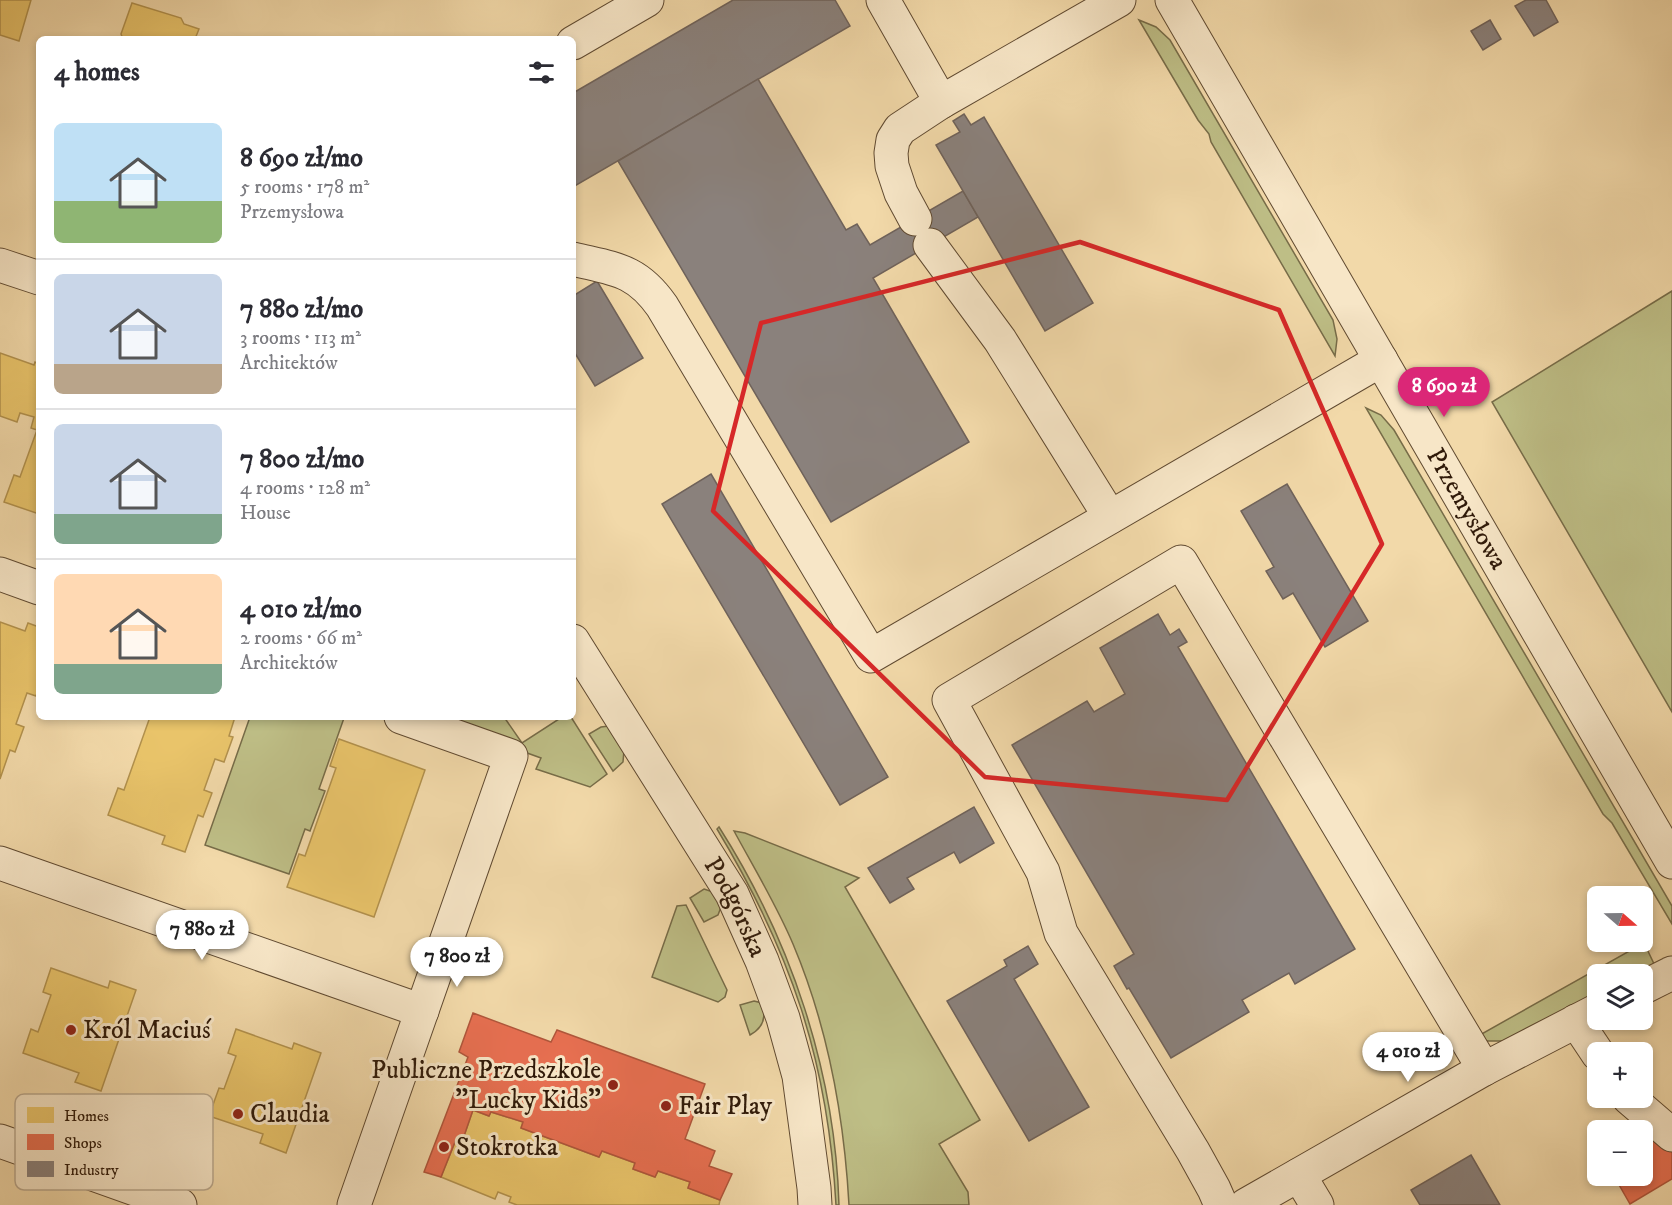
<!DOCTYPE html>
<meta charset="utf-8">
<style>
body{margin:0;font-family:"IM FELL DW Pica",serif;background:#f7f7f7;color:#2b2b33;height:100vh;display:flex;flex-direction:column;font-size:22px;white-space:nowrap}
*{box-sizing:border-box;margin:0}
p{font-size:20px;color:#7c7c81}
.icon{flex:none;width:33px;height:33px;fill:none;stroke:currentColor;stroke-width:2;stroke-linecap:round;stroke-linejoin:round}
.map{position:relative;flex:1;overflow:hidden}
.details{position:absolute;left:36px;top:36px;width:540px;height:684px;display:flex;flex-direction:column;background:#fff;border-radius:9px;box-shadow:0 3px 9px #0003}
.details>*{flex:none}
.needle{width:39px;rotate:110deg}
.controls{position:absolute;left:1587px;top:886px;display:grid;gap:12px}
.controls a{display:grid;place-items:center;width:66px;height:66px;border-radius:9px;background:#fff;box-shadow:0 3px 9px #0003;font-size:30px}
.price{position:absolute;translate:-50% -51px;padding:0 14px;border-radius:21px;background:#fff;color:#222;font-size:20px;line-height:39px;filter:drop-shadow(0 2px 3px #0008)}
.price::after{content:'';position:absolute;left:50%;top:36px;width:18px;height:14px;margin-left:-9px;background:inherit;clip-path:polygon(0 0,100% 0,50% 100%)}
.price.active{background:#db2777;color:#fff}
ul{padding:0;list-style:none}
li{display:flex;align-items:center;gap:18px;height:150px;padding:0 18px}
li+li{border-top:2px solid #e1e1e2}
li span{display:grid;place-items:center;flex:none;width:168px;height:120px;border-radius:9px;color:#555}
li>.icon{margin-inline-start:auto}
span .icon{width:72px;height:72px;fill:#fffc;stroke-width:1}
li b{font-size:26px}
h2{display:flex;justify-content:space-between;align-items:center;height:72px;padding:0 18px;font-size:26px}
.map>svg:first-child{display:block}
</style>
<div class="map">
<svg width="1672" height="1205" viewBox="0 0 1672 1205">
<rect width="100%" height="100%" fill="#f2d9a9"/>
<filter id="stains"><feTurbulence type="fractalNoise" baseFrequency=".00333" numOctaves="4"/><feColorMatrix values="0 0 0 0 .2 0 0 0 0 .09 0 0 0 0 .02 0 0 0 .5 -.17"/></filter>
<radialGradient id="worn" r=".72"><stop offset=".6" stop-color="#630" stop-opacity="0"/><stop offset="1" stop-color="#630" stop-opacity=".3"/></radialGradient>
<!-- green -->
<g fill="#bebe86" stroke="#776c48" stroke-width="1.5">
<polygon points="1139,20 1156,27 1170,40 1333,320 1337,339 1335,356 1211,142 1209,134 1198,120"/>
<polygon points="1672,291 1672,712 1492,402"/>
<polygon points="1366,408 1381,415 1394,430 1672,906 1672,924 1612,823 1603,814"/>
<polygon points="250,717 344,718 319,789 325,791 310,831 305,829 289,874 205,845"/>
<polygon points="427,717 504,717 522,743 562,717 571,717 607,774 590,787 536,769 541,758"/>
<polygon points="609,726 624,750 623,762 613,771 589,734 601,727"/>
<path d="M719,827C791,940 835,1071 839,1205H836C828,1061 791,952 717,829Z"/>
<path d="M734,831L745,833L859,878L845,887L980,1120L939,1144L968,1192L969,1205H849C844,1115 828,1027 793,944C776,904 754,868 734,831Z"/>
<polygon points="704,889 713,892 721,907 718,915 704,922 690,898"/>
<polygon points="686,905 727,990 725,997 718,1002 652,977 677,906"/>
<polygon points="1640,945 1646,947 1655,966 1636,975 1598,975 1597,994 1503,1041 1486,1041 1478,1036"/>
<path d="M754,1001L762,1003C767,1018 763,1028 750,1035L740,1005Z"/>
</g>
<!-- homes -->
<g fill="#e9c46a" stroke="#b2914d" stroke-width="1.5">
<polygon points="0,0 31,0 19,41 0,35"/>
<polygon points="132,3 181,18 184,24 199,29 195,39 123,39 121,34"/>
<polygon points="0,353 34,365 35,362 39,364 39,514 4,502 14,475 20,477 37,430 31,428 34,417 20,413 17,422 0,416"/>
<polygon points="0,622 25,631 28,623 39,627 39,687 36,696 27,693 16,724 24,727 15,752 10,750 0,779"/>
<polygon points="150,717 235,717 229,736 233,737 224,762 215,759 204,790 212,793 203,817 198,815 185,852 162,844 165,836 108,815 118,788 124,790"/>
<polygon points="339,739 425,770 374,917 287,887 299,854 305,856 336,768 330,766"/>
<polygon points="51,968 108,988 110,981 136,990 101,1091 75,1082 79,1073 23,1053 31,1029 38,1032 51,995 43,992"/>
<polygon points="236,1029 292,1049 294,1043 321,1053 286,1153 260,1143 263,1134 209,1116 219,1088 224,1089 236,1056 228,1053"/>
<polygon points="473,1110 489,1116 491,1112 523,1122 521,1128 599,1157 602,1151 635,1163 633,1169 655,1177 658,1171 690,1182 688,1188 720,1200 719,1205 517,1205 509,1202 511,1197 498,1192 495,1199 441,1177 457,1137 463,1139"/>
</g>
<!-- shops -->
<g fill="#e76f51" stroke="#b0563b" stroke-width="1.5">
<polygon points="473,1013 551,1042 557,1030 705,1084 685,1139 715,1151 709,1166 732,1174 720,1200 688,1188 690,1182 658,1171 655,1177 633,1169 635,1163 602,1151 599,1157 521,1128 523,1122 491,1112 489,1116 473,1110 463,1139 457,1137 441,1177 424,1172 468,1057 459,1052"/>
<polygon points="1672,1126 1672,1179 1630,1204 1614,1176 1642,1176 1642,1143"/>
</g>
<!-- industry -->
<g fill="#8a817c" stroke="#6f625a" stroke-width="1.5">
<polygon points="733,0 835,0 850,26 573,187 573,93"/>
<polygon points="1526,0 1546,0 1558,22 1534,36 1515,6"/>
<polygon points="1490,20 1501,39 1483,50 1471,31"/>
<polygon points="758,79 846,230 857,224 870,245 963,191 978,217 873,278 969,442 831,522 618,161"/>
<polygon points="964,114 971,125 984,117 1093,303 1045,331 936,145 960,132 953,121"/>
<polygon points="597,281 643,358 595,386 573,350 573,296"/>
<polygon points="711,474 888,777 840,805 662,504"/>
<polygon points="1287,484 1368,621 1325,647 1293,593 1283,599 1266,571 1274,567 1241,511"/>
<polygon points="1158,614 1170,635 1179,629 1187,642 1178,647 1355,949 1295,984 1289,973 1242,1000 1249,1012 1171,1058 1129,988 1127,989 1114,966 1134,954 1012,745 1087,701 1094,712 1125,694 1100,648"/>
<polygon points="974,807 994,843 960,863 954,852 907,878 914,889 890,903 868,868"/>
<polygon points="1028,946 1038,964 1014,979 1089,1107 1029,1141 947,1001 1007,966 1004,960"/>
<polygon points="1471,1155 1500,1205 1420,1205 1411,1190"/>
</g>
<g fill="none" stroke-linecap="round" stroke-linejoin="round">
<!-- minor casing -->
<g stroke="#604a31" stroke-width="35">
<g id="minor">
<polyline points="883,0 941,102"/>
<path id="s1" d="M1172,0L1672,862"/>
<polyline points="573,43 647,0"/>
<polyline points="915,219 901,193 892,166 891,153 893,140 900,129 941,102 1119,0"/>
<polyline points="930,245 1000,340 1110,517"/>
<path d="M573,259C614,269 636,269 662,306L871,656L1381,360"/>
<polyline points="0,265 39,278"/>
<polyline points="0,574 39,588"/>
<path id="s2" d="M573,641L732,894L762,961L783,1018L799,1076L814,1188L815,1205"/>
<polyline points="0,863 422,1011"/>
<polyline points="1642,988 1672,973"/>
<polyline points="1576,1021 1598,1054"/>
<polyline points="1629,1098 1672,1135"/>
<polyline points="0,1141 180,1205"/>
<polyline points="1299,1175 1317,1205"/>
<polyline points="354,1205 511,756 401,717"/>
<polyline points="1221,1205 1214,1189 1193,1151 1061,933 1043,872 949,700 1181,562 1484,1069"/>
<polyline points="1246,1205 1484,1069 1598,1010"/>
</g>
</g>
<!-- minor -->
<use href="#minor" stroke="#f7e6c7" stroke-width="33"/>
</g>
<!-- marked area -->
<path fill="none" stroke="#d62828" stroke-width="4.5" stroke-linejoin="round" d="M1080,242L1279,310L1382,544L1227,800L985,777L713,511L761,323Z"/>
<!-- markers -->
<g fill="#8f2418" stroke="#f7e6c7" stroke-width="2">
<circle cx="71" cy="1030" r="6"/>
<circle cx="613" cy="1085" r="6"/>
<circle cx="666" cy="1106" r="6"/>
<circle cx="238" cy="1114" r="6"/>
<circle cx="444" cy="1147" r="6"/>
</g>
<g text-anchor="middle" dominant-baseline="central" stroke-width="6" stroke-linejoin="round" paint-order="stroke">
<!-- street labels -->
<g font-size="26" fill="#301a09" stroke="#f7e6c7">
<text stroke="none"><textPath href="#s1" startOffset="588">Przemysłowa</textPath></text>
<text stroke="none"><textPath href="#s2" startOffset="312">Podgórska</textPath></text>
</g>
<!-- poi labels -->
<g font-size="26" fill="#301a09" stroke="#f7e6c7" text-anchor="start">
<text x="83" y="1030">Król Maciuś</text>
<text x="601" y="1070" text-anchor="end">Publiczne Przedszkole<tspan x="601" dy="30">"Lucky Kids"</tspan></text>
<text x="678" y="1106">Fair Play</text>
<text x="250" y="1114">Claudia</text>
<text x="456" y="1147">Stokrotka</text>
</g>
</g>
<!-- legend -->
<rect x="15" y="1094" width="198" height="96" rx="9" fill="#f7e6c7" stroke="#bba98e" stroke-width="1.5"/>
<rect x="27" y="1107" width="27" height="16" fill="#e9c46a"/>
<rect x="27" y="1134" width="27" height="16" fill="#e76f51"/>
<rect x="27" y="1161" width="27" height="16" fill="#8a817c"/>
<g font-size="16" fill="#301a09">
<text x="64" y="1121">Homes</text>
<text x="64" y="1148">Shops</text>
<text x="64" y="1175">Industry</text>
</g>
<rect width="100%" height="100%" filter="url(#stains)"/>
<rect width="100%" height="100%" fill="url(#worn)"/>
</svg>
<div class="controls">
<a><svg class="needle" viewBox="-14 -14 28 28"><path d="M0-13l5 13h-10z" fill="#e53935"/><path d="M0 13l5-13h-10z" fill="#7c7c81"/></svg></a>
<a><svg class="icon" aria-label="layers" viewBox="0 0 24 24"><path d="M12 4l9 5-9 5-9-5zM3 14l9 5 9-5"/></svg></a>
<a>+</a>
<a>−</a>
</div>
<b class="price active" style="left:1444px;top:418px">8 690 zł</b>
<b class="price" style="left:202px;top:961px">7 880 zł</b>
<b class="price" style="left:457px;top:988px">7 800 zł</b>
<b class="price" style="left:1408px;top:1083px">4 010 zł</b>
<section class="details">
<h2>4 homes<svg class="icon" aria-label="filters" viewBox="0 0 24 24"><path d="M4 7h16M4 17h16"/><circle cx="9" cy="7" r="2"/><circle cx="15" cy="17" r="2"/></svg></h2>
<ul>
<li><span style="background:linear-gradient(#bfe0f5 65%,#8fb573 0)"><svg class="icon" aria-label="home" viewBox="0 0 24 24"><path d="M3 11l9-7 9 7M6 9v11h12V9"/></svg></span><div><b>8 690 zł/mo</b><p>5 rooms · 178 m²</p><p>Przemysłowa</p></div></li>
<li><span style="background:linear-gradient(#c9d6e8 75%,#b9a48a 0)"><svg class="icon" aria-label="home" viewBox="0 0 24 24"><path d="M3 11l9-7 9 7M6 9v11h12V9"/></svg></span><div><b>7 880 zł/mo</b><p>3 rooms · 113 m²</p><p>Architektów</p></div></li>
<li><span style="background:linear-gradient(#c9d6e8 75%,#7fa58c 0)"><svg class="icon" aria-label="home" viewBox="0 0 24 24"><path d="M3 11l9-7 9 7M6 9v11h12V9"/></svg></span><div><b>7 800 zł/mo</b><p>4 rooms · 128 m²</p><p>House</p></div></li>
<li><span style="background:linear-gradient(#ffd9b3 75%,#7fa58c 0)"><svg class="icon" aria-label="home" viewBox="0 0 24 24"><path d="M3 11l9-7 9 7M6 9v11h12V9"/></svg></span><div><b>4 010 zł/mo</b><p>2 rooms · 66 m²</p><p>Architektów</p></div></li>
</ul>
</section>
</div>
